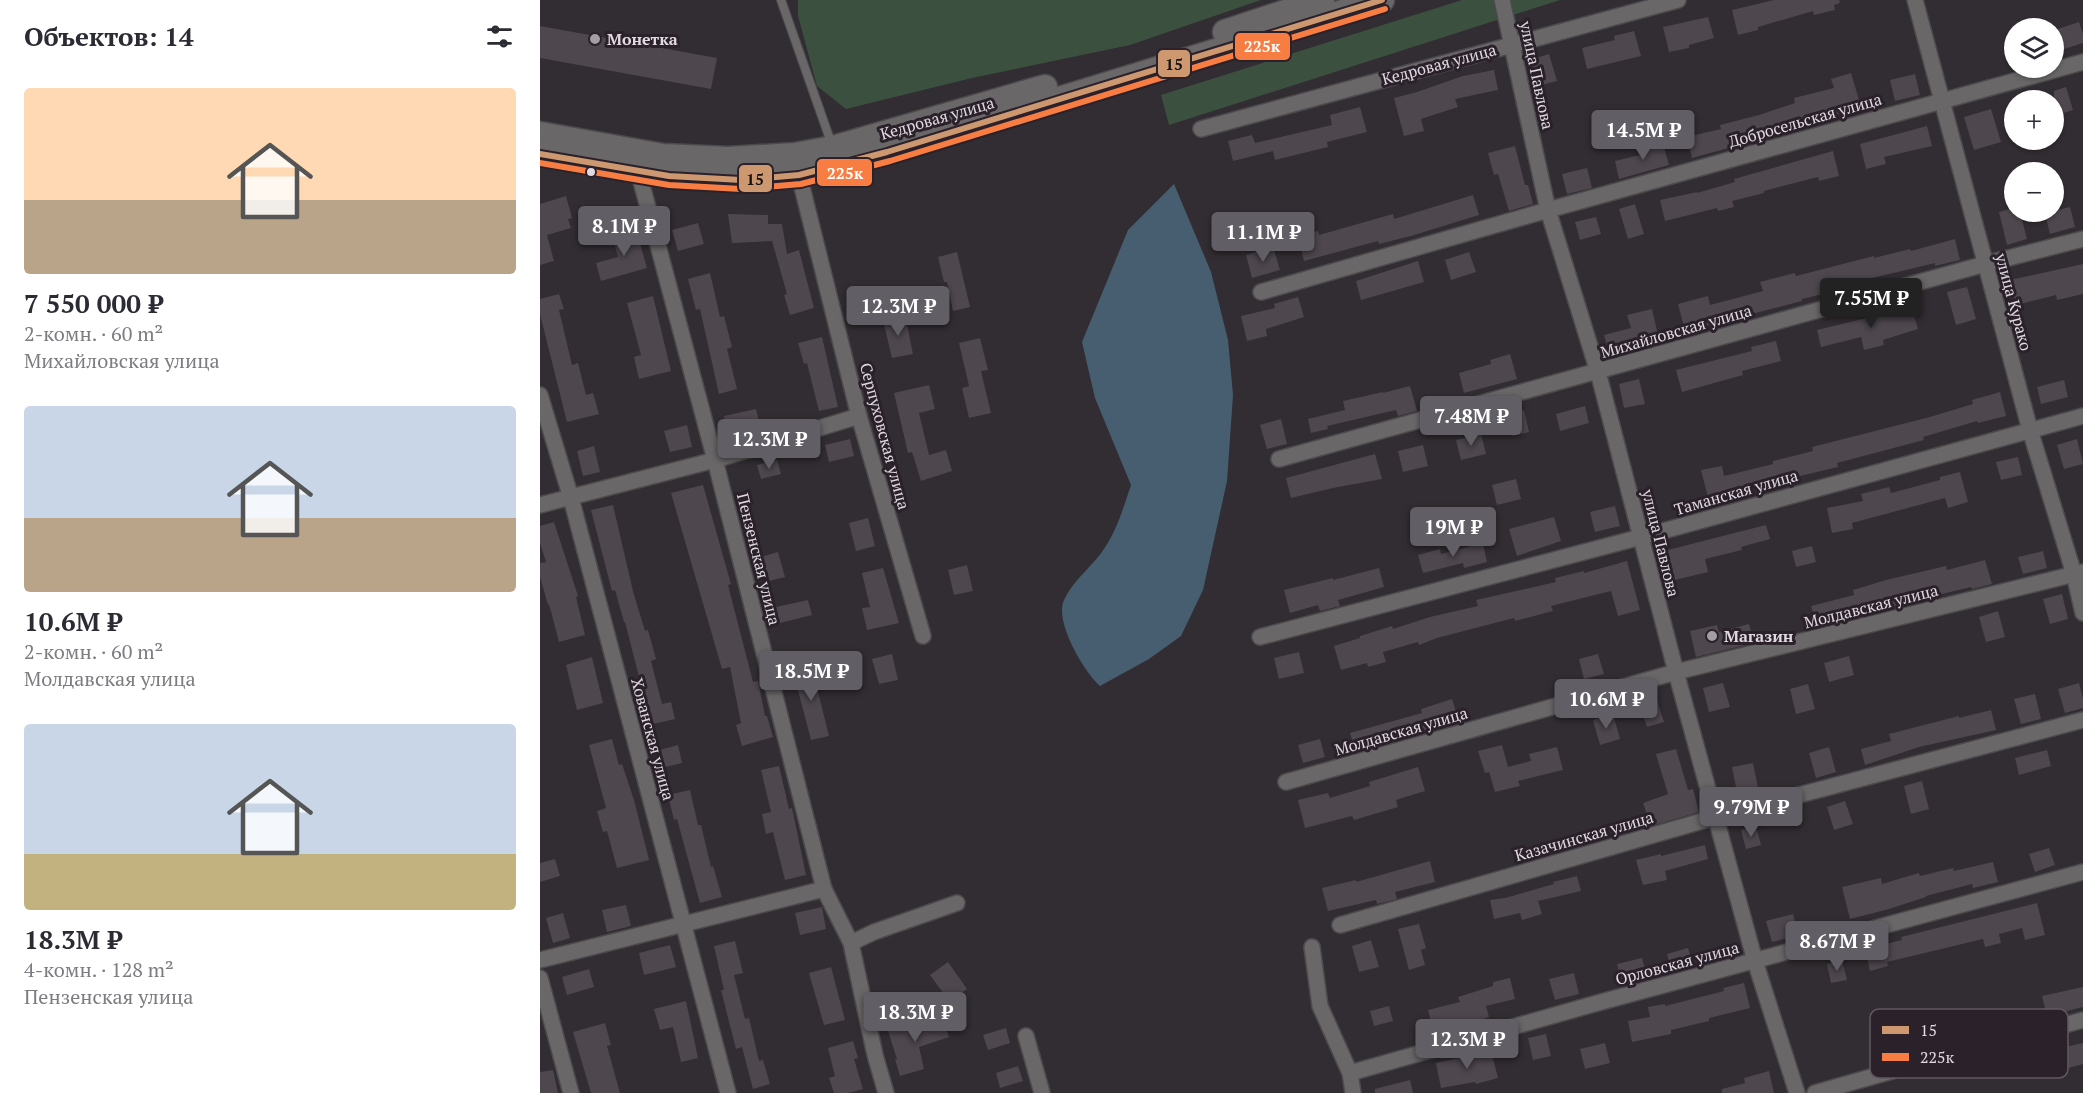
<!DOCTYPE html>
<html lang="ru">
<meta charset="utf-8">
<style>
body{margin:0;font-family:"PT Serif",serif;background:#f2f2f3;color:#2b2b33;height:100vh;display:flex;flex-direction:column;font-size:22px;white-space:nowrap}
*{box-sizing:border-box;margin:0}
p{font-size:20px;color:#7c7c81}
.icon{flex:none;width:33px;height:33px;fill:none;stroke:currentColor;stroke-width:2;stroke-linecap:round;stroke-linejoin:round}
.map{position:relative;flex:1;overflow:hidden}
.details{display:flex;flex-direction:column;background:#fff;width:540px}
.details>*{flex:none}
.buttons{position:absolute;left:1464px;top:18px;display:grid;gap:12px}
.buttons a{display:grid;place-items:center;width:60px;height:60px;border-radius:50%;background:#fff;box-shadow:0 2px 4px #0004;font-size:30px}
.price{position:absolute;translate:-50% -51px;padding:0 14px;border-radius:6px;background:#615e66;color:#fff;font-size:20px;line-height:39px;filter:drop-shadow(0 2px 3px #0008)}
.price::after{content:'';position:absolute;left:50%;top:36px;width:18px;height:14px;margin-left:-9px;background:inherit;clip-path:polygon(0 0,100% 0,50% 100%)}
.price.current{background:#222;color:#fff}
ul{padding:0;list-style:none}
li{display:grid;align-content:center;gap:12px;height:318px;padding:0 24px}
li span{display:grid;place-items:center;height:186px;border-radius:6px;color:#555}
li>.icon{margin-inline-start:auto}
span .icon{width:108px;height:108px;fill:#fffc;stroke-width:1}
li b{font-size:26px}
h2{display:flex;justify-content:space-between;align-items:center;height:72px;padding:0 24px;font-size:26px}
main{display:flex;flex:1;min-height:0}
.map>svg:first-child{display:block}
</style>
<main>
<section class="details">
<h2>Объектов: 14<svg class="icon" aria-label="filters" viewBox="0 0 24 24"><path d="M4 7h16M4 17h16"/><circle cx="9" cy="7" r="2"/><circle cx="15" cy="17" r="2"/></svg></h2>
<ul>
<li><span style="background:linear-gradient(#ffd9b3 60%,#b9a48a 0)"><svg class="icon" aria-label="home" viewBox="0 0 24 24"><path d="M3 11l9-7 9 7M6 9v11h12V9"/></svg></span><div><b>7 550 000 ₽</b><p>2-комн. · 60 m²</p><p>Михайловская улица</p></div></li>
<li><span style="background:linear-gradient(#c9d6e8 60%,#b9a48a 0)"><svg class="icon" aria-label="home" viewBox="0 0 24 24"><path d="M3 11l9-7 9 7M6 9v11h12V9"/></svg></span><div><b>10.6M ₽</b><p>2-комн. · 60 m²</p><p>Молдавская улица</p></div></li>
<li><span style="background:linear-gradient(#c9d6e8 70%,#c2b280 0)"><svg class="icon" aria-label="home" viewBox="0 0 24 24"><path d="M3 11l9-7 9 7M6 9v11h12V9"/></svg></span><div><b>18.3M ₽</b><p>4-комн. · 128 m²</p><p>Пензенская улица</p></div></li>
</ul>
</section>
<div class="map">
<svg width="1543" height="1093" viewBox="0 0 1543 1093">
<rect width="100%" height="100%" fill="#322d32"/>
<!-- green -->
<g fill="#3c5040">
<polygon points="258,0 721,0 590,45 432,78 306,109 277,86 258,16"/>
<polygon points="922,0 1020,0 629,125 621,95"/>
</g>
<!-- water -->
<path fill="#475e70" d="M634,184L671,272L688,340L693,395L687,481L663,590L641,636L609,659L560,686C544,672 514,621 524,600C533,580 553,566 564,549C577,530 584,506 591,485L555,398L542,342L588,230Z"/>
<!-- building -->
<g fill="#4e474e">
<polygon points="1234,0 1299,0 1300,3 1294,5 1295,10 1274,15 1273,11 1218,27 1218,30 1198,35 1192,10"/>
<polygon points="1168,17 1174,38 1149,45 1149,48 1129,52 1123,27"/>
<polygon points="1539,22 1543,34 1543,43 1521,50 1515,30"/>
<polygon points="0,26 177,58 171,89 0,58"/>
<polygon points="1094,31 1101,56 1047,69 1042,48 1075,40 1074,36"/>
<polygon points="1009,54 1017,81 998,86 990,60"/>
<polygon points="954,70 958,90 915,99 918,107 881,119 884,131 864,136 854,98 877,92 923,76"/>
<polygon points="1311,73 1322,110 1302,116 1301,113 1245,127 1246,132 1152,158 1147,137 1181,129 1180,125 1219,115 1255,103 1254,98 1294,88 1291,79"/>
<polygon points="1375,74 1380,95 1355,101 1350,80"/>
<polygon points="1526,87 1533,110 1514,116 1514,91"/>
<polygon points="820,107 827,132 787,142 788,147 735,160 733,151 693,161 688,141 712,135 715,143 792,125 790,115"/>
<polygon points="1451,109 1461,142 1434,150 1424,117"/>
<polygon points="1387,126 1392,146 1344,157 1346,164 1326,169 1320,144"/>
<polygon points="1122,140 1129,165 1079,179 1075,161 1104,154 1102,146"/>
<polygon points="975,146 985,185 988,185 993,204 969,211 958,174 954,175 948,153"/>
<polygon points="1293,151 1299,176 1279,181 1278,177 1224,191 1224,193 1192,201 1194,207 1178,211 1177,208 1125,221 1120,200 1157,192 1157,193 1195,182 1194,179"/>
<polygon points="1047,168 1052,188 1027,194 1022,174"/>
<polygon points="933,195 939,215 871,236 839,244 838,241 764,261 758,236 778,231 779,235 853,214 854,219"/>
<polygon points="26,196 32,218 28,219 31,228 7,235 14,261 0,265 0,204"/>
<polygon points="1095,204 1104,234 1088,239 1079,209"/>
<polygon points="1530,207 1535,227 1510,234 1505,213"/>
<polygon points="1474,208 1474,212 1480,212 1487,239 1467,245 1459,212"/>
<polygon points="188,214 228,215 228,224 242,224 247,254 259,250 274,308 250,315 244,295 247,294 232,241 192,243"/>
<polygon points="1056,217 1061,234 1040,240 1035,222"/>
<polygon points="158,223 164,244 138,251 132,230"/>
<polygon points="96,229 107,268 61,281 56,263 78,257 72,236"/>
<polygon points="1415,239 1420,260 1395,266 1395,263 1299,286 1300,290 1262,299 1262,301 1145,331 1138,304 1168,296 1170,305 1223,291 1220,282 1255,273 1256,276 1334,256 1334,258 1370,249 1371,251"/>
<polygon points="733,247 740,270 712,278 706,255"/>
<polygon points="417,252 430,307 413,311 407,282 404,282 398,257"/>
<polygon points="929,252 936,272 911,280 905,260"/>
<polygon points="878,261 884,282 821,300 816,281"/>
<polygon points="1543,264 1543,294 1517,300 1516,295 1476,305 1470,280"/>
<polygon points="170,273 180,317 184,316 192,347 187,349 197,389 179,394 160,309 156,310 148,279"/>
<polygon points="1427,287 1436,319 1416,325 1407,292"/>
<polygon points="19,294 24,309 19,310 32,365 38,363 46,395 53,393 59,414 27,422 0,314 0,299"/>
<polygon points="113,296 131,371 99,379 94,357 101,355 87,303"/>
<polygon points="758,297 764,317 726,329 727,336 707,341 701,316 735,308 734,304"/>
<polygon points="1371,305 1378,329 1343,340 1344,345 1324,350 1321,337 1281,347 1277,330 1355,311"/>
<polygon points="1112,309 1120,344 1070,357 1064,335 1091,328 1087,315"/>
<polygon points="365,315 373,354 352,358 343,320"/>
<polygon points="282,337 298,407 279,411 267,363 264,364 258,343"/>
<polygon points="440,338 448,370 441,371 451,413 429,418 422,388 429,386 419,343"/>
<polygon points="1236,341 1241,361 1202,371 1203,375 1142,392 1136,370 1212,351 1211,347"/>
<polygon points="970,354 977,379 924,393 919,373 951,364 950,360"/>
<polygon points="1099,379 1105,404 1084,408 1079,384"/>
<polygon points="1524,380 1528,397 1501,404 1497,387"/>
<polygon points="389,385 395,409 379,413 389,455 406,450 412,471 381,481 372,452 368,453 354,393"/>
<polygon points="870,386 877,411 858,416 856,410 787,426 788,429 771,433 768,419 805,410 803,401 843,392 843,393"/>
<polygon points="1460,392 1466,416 1438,423 1437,421 1383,437 1384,440 1297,463 1298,467 1188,493 1189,496 1169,501 1161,470 1182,466 1184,476 1233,464 1233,461 1273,451 1272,447 1390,417 1433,404 1432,400"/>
<polygon points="1045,406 1049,423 1020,431 1016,414"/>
<polygon points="216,409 221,430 190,438 184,416"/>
<polygon points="984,410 989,432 972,436 967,414"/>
<polygon points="741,419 747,444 727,449 720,425"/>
<polygon points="147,425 152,447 130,452 124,431"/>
<polygon points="941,434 946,454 921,460 916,440"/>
<polygon points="310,439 314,456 289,462 285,445"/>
<polygon points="1537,439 1543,464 1524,469 1517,445"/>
<polygon points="883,445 888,466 863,472 858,451"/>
<polygon points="54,446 60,472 43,476 37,451"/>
<polygon points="835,454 842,479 793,488 751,498 746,478"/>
<polygon points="1478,457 1482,475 1461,480 1456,462"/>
<polygon points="237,460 241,474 221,479 217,465"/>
<polygon points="1420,472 1428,502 1408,508 1405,498 1312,523 1313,529 1292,533 1287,508 1323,501 1321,494 1349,487 1351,493 1400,480 1400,477"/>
<polygon points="976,479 981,499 957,505 952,485"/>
<polygon points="163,485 191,584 188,585 213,682 218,681 225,716 227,716 233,737 202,746 196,725 201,723 190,667 182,669 131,493"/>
<polygon points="73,505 93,591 105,631 108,630 116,659 111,661 122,704 131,702 135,719 109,725 105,708 107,708 85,622 84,622 75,590 72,591 51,510"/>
<polygon points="1075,506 1080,526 1055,532 1050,512"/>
<polygon points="1014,517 1021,541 977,556 969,529"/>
<polygon points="328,518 335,546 316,551 309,523"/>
<polygon points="14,522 38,596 36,597 45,635 19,642 9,604 8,605 0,577 0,563 6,562 0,543 0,526"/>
<polygon points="1226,525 1230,539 1201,547 1202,550 1165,559 1168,572 1131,581 1124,551"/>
<polygon points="943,543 947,562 924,568 923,563 883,573 878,555 900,549 901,554"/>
<polygon points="1272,546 1276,562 1256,567 1252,551"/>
<polygon points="1503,551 1507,568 1483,574 1478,557"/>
<polygon points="238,552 245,577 229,581 221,557"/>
<polygon points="1445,560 1452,584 1432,589 1431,587 1377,600 1378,603 1353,609 1353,606 1306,618 1307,620 1277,627 1271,606 1314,595 1313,590 1346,580 1406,566 1407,570"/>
<polygon points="1087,561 1100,610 1078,616 1071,591 1011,606 1013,611 975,621 974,618 897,638 879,645 878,642 843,652 846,662 828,667 827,663 801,670 794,646 820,638 820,636 852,626 853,629 890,617 938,606 936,600 1016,582 1015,578 1044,571 1044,573"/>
<polygon points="427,565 433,591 414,595 408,570"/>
<polygon points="343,568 359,623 327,630 322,608 330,607 322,573"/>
<polygon points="839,568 844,587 798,600 800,606 780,611 778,605 750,613 744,590 793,578 793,580"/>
<polygon points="1522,594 1528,619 1510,624 1503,599"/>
<polygon points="268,600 272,615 240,623 236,607"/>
<polygon points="1458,611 1465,637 1446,642 1439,617"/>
<polygon points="1209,624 1214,643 1156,657 1150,631 1177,625 1179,632"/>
<polygon points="759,652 764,673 739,679 734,658"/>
<polygon points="352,654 358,680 339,684 332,659"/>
<polygon points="1058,654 1064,674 1044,679 1039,659"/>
<polygon points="1309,656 1314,675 1289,682 1284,663"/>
<polygon points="52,657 63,703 37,710 26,665"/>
<polygon points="274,666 279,688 277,688 289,736 271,740 253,671"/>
<polygon points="1183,683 1190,707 1169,712 1163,688"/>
<polygon points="1539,683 1543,699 1543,708 1525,713 1518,689"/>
<polygon points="1268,684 1275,709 1256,714 1250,689"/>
<polygon points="1495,694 1501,719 1481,724 1474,699"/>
<polygon points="912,699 919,721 816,752 810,733 882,713 881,709"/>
<polygon points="1117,701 1124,722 1107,727 1100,706"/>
<polygon points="1451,710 1456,730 1379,747 1325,765 1321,749 1351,741 1349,734 1419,716 1419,718"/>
<polygon points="1073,714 1080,739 1060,745 1053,720"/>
<polygon points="72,739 79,765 82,764 94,800 109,860 77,868 67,831 63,832 57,811 66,808 49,745"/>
<polygon points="780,739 785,757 763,763 758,745"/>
<polygon points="138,745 142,763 121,768 116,751"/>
<polygon points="962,745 968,767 991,761 989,754 1017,747 1023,770 978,781 980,786 955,792 949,772 945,773 938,751"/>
<polygon points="1289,747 1296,772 1276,778 1269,753"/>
<polygon points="1136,749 1148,790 1153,789 1159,812 1111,826 1103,803 1128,794 1116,754"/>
<polygon points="1507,750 1511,766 1479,775 1475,758"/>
<polygon points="1213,763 1218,788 1197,792 1192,767"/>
<polygon points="239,766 249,809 252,808 266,875 245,880 233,832 226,834 222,814 231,812 221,770"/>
<polygon points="878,767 885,791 856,800 858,807 814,820 812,816 765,828 758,800 788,793 790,798 830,786 829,782"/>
<polygon points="1382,781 1389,809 1371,814 1364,786"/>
<polygon points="150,790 158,825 161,825 171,867 173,866 182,897 160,903 137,819 134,820 128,795"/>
<polygon points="1305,801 1313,824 1294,830 1287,807"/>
<polygon points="1216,826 1221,845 1206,849 1201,830"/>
<polygon points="1165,845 1168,859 1125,871 1127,880 1103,885 1096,860 1121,854 1121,856"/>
<polygon points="1509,848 1515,865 1495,872 1489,854"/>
<polygon points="15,859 20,876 0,882 0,863"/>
<polygon points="890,861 895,882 855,892 857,899 837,904 836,900 788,911 782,888 816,880 816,882"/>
<polygon points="1453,862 1458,882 1433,888 1432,884 1386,896 1386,897 1349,909 1310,919 1302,887 1341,878 1342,884 1379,873 1380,876 1413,868 1414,871"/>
<polygon points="1037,876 1041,891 998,901 1002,914 982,920 980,913 954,919 950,900 965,898 1014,884 1013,882"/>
<polygon points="1497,903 1505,935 1485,940 1482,928 1459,934 1461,943 1445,947 1443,939 1347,962 1348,966 1330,971 1325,949 1362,940 1361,937"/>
<polygon points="86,905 91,926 67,932 62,910"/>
<polygon points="282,907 286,929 260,935 255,913"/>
<polygon points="23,913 30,938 13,943 6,918"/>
<polygon points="1253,914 1259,935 1232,942 1226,921"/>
<polygon points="879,924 886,948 881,950 885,965 869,970 858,929"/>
<polygon points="831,940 839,967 819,972 812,946"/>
<polygon points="195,941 203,973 194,975 205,1019 209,1018 219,1061 223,1060 230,1084 213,1089 202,1047 196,1049 181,990 184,990 174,946"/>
<polygon points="130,945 136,967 104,975 99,953"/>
<polygon points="1148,948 1152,962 1131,968 1127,954"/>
<polygon points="1102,958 1107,978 1082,984 1077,964"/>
<polygon points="1302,960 1307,980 1291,983 1287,964"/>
<polygon points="408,962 427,989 409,1001 390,975"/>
<polygon points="291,967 305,1020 284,1025 269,973"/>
<polygon points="49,969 54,987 27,995 22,977"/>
<polygon points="1034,973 1039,994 1015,1000 1009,979"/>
<polygon points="970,978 975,999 946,1006 949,1017 927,1024 926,1022 893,1030 888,1010 920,1002 918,997 953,986 953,982"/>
<polygon points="1204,983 1210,1008 1169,1018 1169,1021 1131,1030 1131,1034 1092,1042 1088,1021 1110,1017 1108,1007 1125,1004 1125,1006 1184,991 1183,988"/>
<polygon points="1543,987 1543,1007 1507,1016 1502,996"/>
<polygon points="146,1001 158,1058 141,1062 133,1027 120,1030 114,1009"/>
<polygon points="849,1006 853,1021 834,1026 830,1011"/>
<polygon points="402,1017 409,1037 379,1047 384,1069 360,1076 355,1059 357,1059 348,1031 378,1023 379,1024"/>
<polygon points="65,1023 71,1045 67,1046 80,1093 51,1093 33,1032"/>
<polygon points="466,1028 470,1043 448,1050 443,1035"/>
<polygon points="1006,1034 1011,1056 993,1060 988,1038"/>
<polygon points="313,1041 318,1058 314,1059 323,1089 308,1093 294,1093 289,1078 295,1076 288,1048"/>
<polygon points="1065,1043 1070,1063 1045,1069 1040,1049"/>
<polygon points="1543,1043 1543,1064 1525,1069 1520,1048"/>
<polygon points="951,1051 958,1078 936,1084 935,1082 901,1088 896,1063"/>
<polygon points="478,1066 483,1081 460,1088 456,1073"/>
<polygon points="13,1070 18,1093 0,1093 0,1072"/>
<polygon points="1229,1071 1234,1093 1182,1093 1182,1089 1205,1083 1204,1078"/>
<polygon points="870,1080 873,1093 835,1093 835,1089"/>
</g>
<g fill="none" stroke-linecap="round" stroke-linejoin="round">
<!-- lane casing -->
<g stroke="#4d4a4d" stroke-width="10">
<polyline id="lane" points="241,0 292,145"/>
</g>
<!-- street casing -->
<g stroke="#4d4a4d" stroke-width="18">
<g id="street">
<polyline points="962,0 1008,210 1058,372 1136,672 1215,961 1257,1093"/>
<polyline points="1375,0 1490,430 1534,574 1543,613"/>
<polyline points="661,129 1138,0"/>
<polyline points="98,170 175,460 284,889 311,943 335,1055 346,1093"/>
<polyline points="259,175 319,416 383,636"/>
<polyline points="721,292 1008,210 1543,62"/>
<polyline points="0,395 31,498 188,1093"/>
<polyline points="739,459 1445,264 1543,239"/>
<polyline points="0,505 175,460 319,416"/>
<polyline points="720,637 1101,537 1543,416"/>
<polyline points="746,782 1136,672 1543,572"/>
<polyline points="800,925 1176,817 1543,720"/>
<polyline points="311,943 334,932 417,903"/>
<polyline points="772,947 780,1006 810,1073 813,1093"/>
<polyline points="0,960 284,889"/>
<polyline points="0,978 31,1093"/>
<polyline points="486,1036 502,1093"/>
<polyline points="810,1073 1061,1002 1543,872"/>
<polyline points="1275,1093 1352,1071 1371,1054 1413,1039 1506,1030 1543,1020"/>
</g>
</g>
<!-- primary casing -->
<g stroke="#4d4a4d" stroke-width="27">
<g id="primary">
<polyline points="685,32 782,0"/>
<polyline points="0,134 123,156 188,159 255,155 293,148 505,87"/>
<polyline points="0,154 129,176 201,180 259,175 347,152 842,0"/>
</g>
</g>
<!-- lane -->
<use href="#lane" stroke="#696768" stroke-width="8"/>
<!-- street -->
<use href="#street" stroke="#696768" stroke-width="15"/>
<!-- primary -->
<use href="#primary" stroke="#6a6769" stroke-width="24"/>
<!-- bus-1 casing -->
<g stroke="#2a212b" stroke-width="10">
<polyline id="bus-1" points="0,154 129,176 201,180 259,175 347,152 842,0"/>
</g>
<!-- bus-2 casing -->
<g stroke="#2a212b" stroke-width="10">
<polyline id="bus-2" points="0,163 129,185 201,189 261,184 350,161 845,9"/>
</g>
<!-- bus-1 -->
<use href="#bus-1" stroke="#cd976f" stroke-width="6"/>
<!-- bus-2 -->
<use href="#bus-2" stroke="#f77d43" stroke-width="6"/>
</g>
<!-- markers -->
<g fill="#a49da4" stroke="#2a212b" stroke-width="2">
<circle cx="55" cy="39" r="6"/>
<circle cx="1172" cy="636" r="6"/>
</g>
<circle fill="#e1dae1" stroke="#2a212b" stroke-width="2" cx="51" cy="172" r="5"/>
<g text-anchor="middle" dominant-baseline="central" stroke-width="6" stroke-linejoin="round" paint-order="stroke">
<!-- poi labels -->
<g font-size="16" font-weight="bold" fill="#e1dae1" stroke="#2a212b" text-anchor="start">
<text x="67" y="39">Монетка</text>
<text x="1184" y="636">Магазин</text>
</g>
<!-- street labels -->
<g font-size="16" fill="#e1dae1" stroke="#2a212b">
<text transform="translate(899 64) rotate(-15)">Кедровая улица</text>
<text transform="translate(997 75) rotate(78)">улица Павлова</text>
<text transform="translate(397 118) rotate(-16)">Кедровая улица</text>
<text transform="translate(1265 120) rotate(-16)">Добросельская улица</text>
<text transform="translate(1474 302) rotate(75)">улица Курако</text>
<text transform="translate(1136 331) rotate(-16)">Михайловская улица</text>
<text transform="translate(345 436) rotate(75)">Серпуховская улица</text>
<text transform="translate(1196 492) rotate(-16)">Таманская улица</text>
<text transform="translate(1121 543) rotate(76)">улица Павлова</text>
<text transform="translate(219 559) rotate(76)">Пензенская улица</text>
<text transform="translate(1331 606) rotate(-14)">Молдавская улица</text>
<text transform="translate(861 731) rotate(-16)">Молдавская улица</text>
<text transform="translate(113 739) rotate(75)">Хованская улица</text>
<text transform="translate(1044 836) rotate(-16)">Казачинская улица</text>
<text transform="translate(1137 963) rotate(-15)">Орловская улица</text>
</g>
</g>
<!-- legend -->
<rect x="1330" y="1009" width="198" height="69" rx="9" fill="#2a212b" stroke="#615862" stroke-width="1.5"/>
<rect x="1342" y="1026" width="27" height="8" fill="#cd976f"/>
<rect x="1342" y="1053" width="27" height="8" fill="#f77d43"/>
<g font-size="16" fill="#e1dae1">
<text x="1380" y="1036">15</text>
<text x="1380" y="1063">225к</text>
</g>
<g stroke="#2a212b" stroke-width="2">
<rect x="694" y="32" width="57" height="29" rx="6" fill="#f77d43"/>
<rect x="617" y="49" width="34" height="29" rx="6" fill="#cd976f"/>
<rect x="276" y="158" width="57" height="29" rx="6" fill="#f77d43"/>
<rect x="198" y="164" width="35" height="29" rx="6" fill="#cd976f"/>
</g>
<g font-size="16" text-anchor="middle" font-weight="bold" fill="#fff">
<text x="722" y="52">225к</text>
<text x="305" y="179">225к</text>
</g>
<g font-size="16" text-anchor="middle" font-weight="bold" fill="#111">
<text x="634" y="70">15</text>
<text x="215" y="185">15</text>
</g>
</svg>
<div class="buttons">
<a><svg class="icon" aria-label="layers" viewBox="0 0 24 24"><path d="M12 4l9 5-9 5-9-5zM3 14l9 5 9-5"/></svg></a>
<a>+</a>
<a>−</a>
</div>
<b class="price" style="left:1103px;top:161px">14.5M ₽</b>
<b class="price" style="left:84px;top:257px">8.1M ₽</b>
<b class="price" style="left:723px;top:263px">11.1M ₽</b>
<b class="price current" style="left:1331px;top:329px">7.55M ₽</b>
<b class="price" style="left:358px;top:337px">12.3M ₽</b>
<b class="price" style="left:931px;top:447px">7.48M ₽</b>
<b class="price" style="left:229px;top:470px">12.3M ₽</b>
<b class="price" style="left:913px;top:558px">19M ₽</b>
<b class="price" style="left:271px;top:702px">18.5M ₽</b>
<b class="price" style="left:1066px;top:730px">10.6M ₽</b>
<b class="price" style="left:1211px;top:838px">9.79M ₽</b>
<b class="price" style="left:1297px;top:972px">8.67M ₽</b>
<b class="price" style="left:375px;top:1043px">18.3M ₽</b>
<b class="price" style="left:927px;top:1070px">12.3M ₽</b>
</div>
</main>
